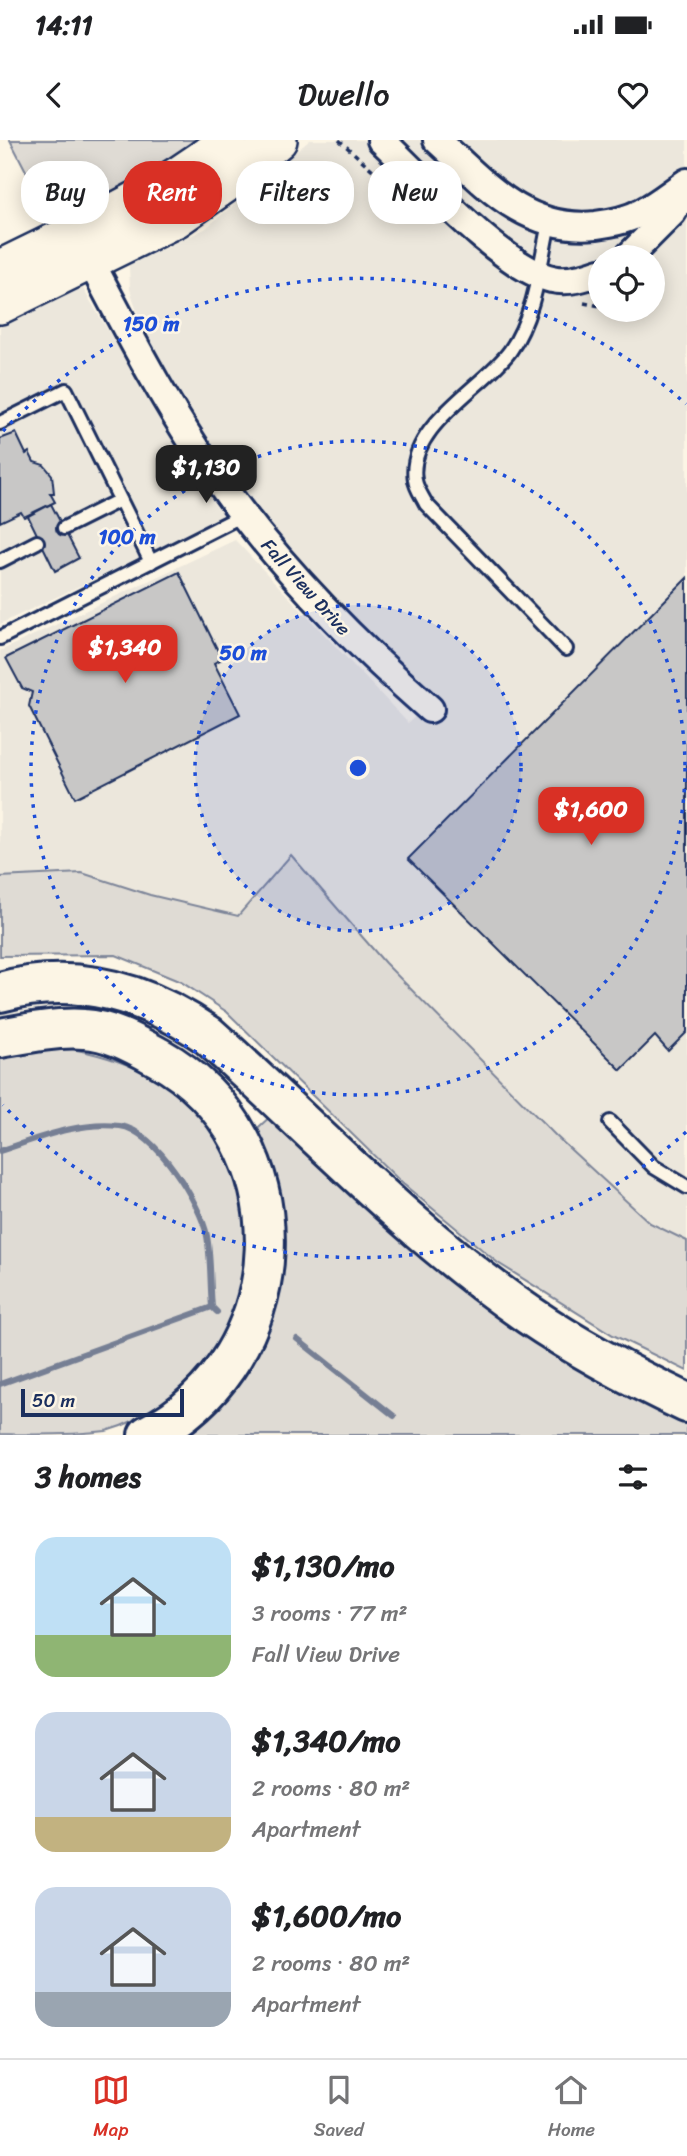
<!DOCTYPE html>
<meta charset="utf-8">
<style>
body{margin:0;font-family:Sriracha,sans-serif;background:#f6f6f6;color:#202124;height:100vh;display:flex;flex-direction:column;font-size:26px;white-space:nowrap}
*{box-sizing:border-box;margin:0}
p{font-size:23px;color:#757577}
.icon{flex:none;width:38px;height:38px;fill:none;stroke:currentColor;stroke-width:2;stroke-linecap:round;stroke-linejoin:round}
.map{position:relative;height:1295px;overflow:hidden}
.panel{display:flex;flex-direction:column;background:#fff;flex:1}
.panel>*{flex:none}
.hud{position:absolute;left:21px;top:21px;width:646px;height:63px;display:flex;gap:14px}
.tools{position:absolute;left:588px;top:105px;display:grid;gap:14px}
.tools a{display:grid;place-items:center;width:77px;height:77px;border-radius:50%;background:#fff;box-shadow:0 4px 18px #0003;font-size:35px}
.scale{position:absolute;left:21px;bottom:18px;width:163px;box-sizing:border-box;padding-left:7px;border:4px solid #1b2f5e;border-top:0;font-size:19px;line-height:24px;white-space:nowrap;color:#1b2f5e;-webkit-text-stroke:5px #fcf5e5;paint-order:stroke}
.price{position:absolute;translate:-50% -60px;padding:0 16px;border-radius:14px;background:#d93025;color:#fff;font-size:23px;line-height:46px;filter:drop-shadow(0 2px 4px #0008)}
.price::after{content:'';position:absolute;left:50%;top:42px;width:21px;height:16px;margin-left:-10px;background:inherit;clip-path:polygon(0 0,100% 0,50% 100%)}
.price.current{background:#222;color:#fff}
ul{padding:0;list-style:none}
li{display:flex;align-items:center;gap:21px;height:175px;padding:0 35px}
li span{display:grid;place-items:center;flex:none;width:196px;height:140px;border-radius:21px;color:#555}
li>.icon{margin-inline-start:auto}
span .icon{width:84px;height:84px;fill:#fffc;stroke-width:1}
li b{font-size:30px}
h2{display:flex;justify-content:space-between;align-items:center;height:84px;padding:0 35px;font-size:30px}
.pill{padding:0 24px;border-radius:28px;background:#fff;box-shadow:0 4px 18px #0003;font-size:24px;line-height:63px}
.pill.current{background:#d93025;color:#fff}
.status{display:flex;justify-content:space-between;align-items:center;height:49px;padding:0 35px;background:#fff;direction:ltr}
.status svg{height:19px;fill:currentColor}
header{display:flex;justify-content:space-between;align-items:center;height:91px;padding:0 35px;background:#fff;font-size:32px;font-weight:600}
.dock{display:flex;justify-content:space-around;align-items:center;height:98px;border-top:2px solid #e0e0e0;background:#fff;font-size:19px;color:#757577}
.dock a{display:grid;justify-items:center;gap:4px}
.dock .current{color:#d93025}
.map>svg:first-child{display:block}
</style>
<div class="status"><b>14:11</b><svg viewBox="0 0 49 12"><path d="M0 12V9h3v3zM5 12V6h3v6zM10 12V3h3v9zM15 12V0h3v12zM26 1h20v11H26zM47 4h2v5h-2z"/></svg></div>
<header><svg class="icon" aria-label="back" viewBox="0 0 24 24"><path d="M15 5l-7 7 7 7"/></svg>Dwello<svg class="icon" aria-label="heart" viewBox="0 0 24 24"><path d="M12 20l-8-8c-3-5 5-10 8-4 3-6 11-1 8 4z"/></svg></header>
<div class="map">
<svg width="687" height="1295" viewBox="0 0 687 1295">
<rect width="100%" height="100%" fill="#fcf5e5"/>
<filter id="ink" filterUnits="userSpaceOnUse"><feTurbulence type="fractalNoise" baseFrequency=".0143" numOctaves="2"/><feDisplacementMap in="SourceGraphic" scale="14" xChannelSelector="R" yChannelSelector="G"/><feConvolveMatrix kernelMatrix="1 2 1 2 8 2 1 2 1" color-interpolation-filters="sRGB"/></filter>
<g filter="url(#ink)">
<!-- built -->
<g fill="#ece7dc" fill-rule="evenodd">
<path d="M310,0H687V1101L650,1083L556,996L385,822L291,715L238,776L150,755L82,733L0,737V511L235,400L408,583L434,560L310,439L221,325L176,249L139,178L130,149L129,125L205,89ZM600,117H653V170H600Z"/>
<polygon points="79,142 197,340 224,377 0,484 0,184"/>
</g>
<!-- green -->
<g fill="#dfdbd4" stroke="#7d8599" stroke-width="2">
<polygon points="10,0 209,0 55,87"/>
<polygon points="291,715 385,823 556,996 650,1083 687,1101 687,1231 613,1195 498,1123 402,1043 227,872 181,842 116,815 0,816 0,737 82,733 150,755 238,776"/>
<path d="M61,907C122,917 178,940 215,992C234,1020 249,1062 249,1096C250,1113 243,1132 240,1148C237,1159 237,1174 232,1185C228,1194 219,1202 213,1210C185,1248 152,1278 106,1291C73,1295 34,1295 0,1294V912Z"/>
<polygon points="273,974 547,1207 590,1236 687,1281 687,1295 177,1295 251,1216 249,996"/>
</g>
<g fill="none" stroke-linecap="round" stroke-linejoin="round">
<!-- stream -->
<g stroke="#767f94" stroke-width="6">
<path d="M0,1011C39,998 79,981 120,986C155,990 201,1064 207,1096C211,1119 210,1144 212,1167"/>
<polyline points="297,1199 394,1276"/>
<polyline points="0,1244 212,1167 217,1172"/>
</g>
</g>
<!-- building -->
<g fill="#c8c7c6" stroke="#1b2f5e" stroke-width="2">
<polygon points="16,293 26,314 29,312 34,322 44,325 52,335 54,353 50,353 55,362 24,377 21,372 0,382 0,299"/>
<polygon points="51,364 79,418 55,431 28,376"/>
<polygon points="179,432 222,519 214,523 240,574 75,658 29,566 32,552 22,548 6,518"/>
<polygon points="687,438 687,892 668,911 655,896 621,930 408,719"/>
</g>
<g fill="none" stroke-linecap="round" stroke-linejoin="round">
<!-- lane casing -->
<g stroke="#1b2f5e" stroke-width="18">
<g id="lane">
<path d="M549,83C540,124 535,176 510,211C484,247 406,287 415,340C416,348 422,356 426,364L566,509"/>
<polyline points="0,283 66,250 151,422"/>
<polyline points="64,388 120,360"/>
<polyline points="0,421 37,402"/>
<polyline points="0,498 243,375"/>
<polyline points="610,982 654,1027 687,1047"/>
</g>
</g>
<!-- street casing -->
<g stroke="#1b2f5e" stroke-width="32">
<g id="street">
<path d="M381,0C421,37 502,128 552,139C568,143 586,137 600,132"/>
<path d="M437,0C485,44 525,92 596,85C612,83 628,80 642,72C658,64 672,52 687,42"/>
<path d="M82,105C127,191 172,279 230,357C288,436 356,504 430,569"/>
<polyline points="628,117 672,73 687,49"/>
</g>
</g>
<!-- secondary casing -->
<g stroke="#1b2f5e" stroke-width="42">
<g id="secondary">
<path d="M0,129C78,90 160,55 228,0"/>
<polyline points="0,165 175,79 225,44 278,0"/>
</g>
</g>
<!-- highway casing -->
<g stroke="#1b2f5e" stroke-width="44">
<g id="highway">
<path d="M0,852C76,831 145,852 208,895C313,989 412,1095 529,1175C579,1209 632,1237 687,1263"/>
<path d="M0,898C27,893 57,887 84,889C110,890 136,905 158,917C307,1000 297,1219 148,1295"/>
</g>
</g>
<!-- path -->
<g stroke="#1b2f5e" stroke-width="3.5" stroke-dasharray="5 5" stroke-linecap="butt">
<polyline points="339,0 393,48"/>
<polyline points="584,163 600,166"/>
<polyline points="609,170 619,180"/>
</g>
<!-- lane -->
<use href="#lane" stroke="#fcf5e5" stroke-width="12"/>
<!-- street -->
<use href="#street" stroke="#fcf5e5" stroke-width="26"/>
<!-- secondary -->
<use href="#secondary" stroke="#fcf5e5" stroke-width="37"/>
<!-- highway -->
<use href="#highway" stroke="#fcf5e5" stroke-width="38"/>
</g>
</g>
<!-- distance rings -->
<circle cx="358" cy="628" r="163" fill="#1d4ed8" fill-opacity=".12"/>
<g fill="none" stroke="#1d4ed8" stroke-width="3.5" stroke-dasharray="3.5 7">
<circle cx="358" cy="628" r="163"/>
<circle cx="358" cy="628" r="327"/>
<path d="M686 992A490 490 0 0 1 3 965M3 291A490 490 0 0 1 686 264"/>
</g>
<g text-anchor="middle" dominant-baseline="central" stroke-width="5" stroke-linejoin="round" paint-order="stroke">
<!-- street labels -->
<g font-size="19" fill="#1b2f5e" stroke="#fcf5e5">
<text transform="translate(306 447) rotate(48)">Fall View Drive</text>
</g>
</g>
<circle cx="358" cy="628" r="10" fill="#1d4ed8" stroke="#fcf5e5" stroke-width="3.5"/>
<g font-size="21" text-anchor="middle" font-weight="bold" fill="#1d4ed8" stroke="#fcf5e5" stroke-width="5" stroke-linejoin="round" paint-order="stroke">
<text x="151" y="191">150 m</text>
<text x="127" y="404">100 m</text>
<text x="243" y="520">50 m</text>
</g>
</svg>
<div class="tools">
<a><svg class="icon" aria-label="locate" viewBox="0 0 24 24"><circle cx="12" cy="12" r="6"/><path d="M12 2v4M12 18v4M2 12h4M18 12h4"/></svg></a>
</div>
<div class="scale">50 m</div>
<b class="price current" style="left:206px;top:365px">$1,130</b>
<b class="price" style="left:125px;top:545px">$1,340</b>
<b class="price" style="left:591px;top:707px">$1,600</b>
<div class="hud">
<a class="pill">Buy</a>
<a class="pill current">Rent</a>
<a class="pill">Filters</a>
<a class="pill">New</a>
</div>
</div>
<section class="panel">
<h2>3 homes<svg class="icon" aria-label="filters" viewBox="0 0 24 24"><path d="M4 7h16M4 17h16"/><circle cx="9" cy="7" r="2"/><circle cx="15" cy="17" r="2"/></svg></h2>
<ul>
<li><span style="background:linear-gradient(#bfe0f5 70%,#8fb573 0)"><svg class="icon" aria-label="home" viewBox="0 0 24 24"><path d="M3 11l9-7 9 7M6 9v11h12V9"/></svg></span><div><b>$1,130/mo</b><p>3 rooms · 77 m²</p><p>Fall View Drive</p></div></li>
<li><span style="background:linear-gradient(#c9d6e8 75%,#c2b280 0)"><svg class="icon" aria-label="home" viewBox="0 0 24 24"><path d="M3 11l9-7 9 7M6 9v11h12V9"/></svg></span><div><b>$1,340/mo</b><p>2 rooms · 80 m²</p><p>Apartment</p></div></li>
<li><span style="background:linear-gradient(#c9d6e8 75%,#9aa5b1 0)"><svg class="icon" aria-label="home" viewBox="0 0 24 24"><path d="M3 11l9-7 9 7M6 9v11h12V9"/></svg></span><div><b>$1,600/mo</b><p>2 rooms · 80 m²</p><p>Apartment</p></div></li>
</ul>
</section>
<nav class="dock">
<a class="current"><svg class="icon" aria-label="map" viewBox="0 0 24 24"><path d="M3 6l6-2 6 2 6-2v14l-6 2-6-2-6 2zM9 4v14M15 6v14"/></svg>Map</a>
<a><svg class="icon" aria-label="saved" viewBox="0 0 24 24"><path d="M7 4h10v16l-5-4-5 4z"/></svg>Saved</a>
<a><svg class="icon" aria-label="home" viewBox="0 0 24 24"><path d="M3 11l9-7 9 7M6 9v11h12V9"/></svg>Home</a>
</nav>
